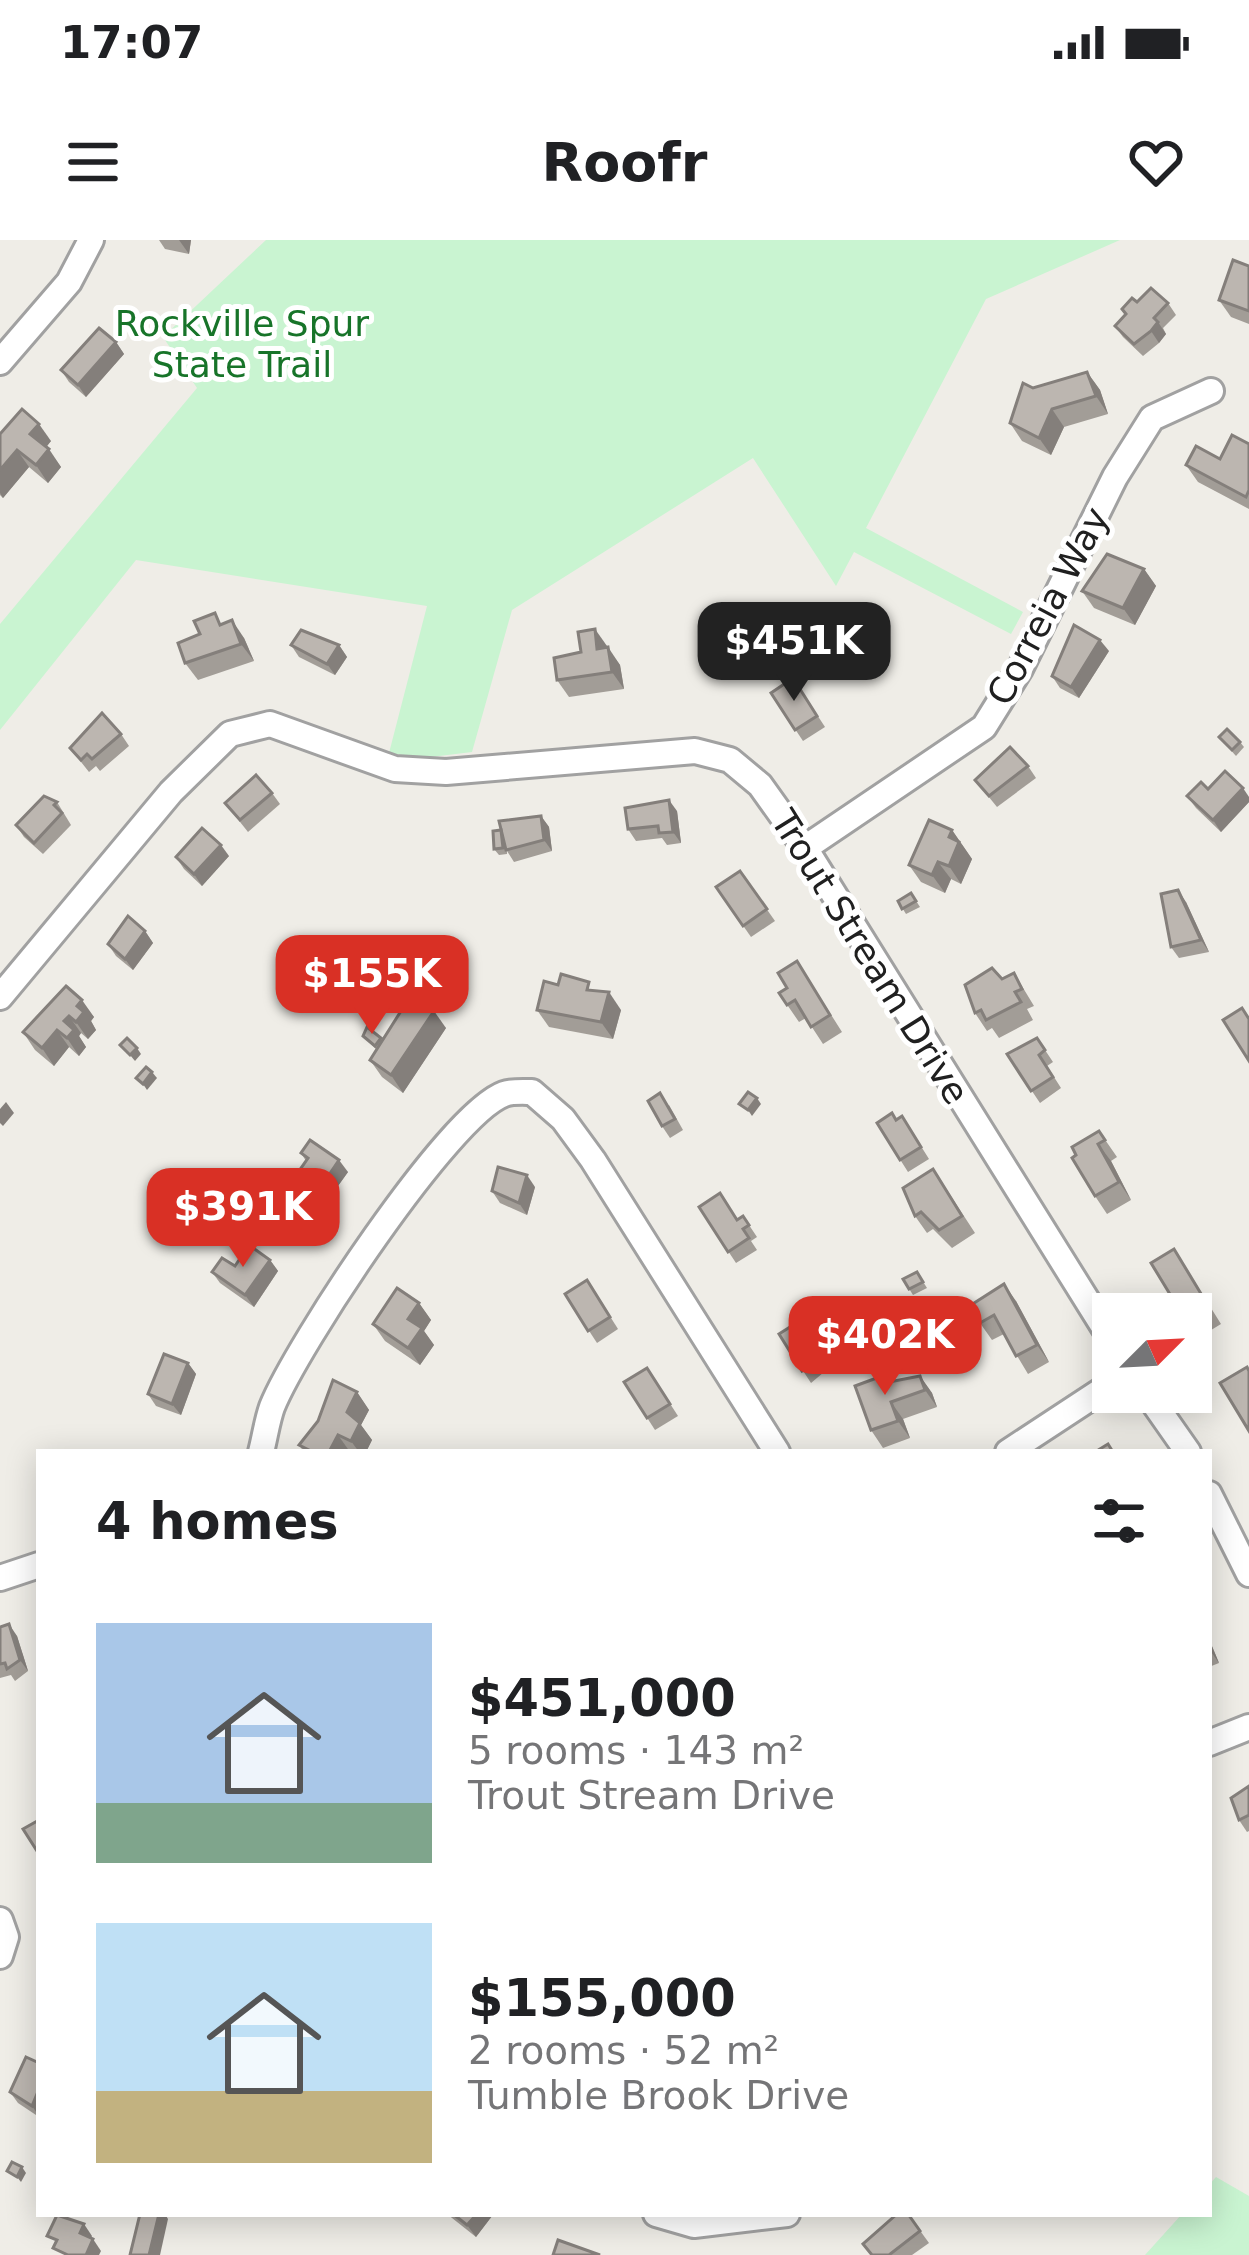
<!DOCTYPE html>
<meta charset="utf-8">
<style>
body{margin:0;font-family:"DejaVu Sans",sans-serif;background:#f6f6f6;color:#202124;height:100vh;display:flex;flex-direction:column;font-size:45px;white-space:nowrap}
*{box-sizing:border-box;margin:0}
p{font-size:39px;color:#757577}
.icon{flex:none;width:66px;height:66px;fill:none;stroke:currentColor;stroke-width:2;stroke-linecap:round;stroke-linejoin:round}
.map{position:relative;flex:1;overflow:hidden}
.drawer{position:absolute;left:36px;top:1209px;width:1176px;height:768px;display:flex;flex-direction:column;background:#fff;border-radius:0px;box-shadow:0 6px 30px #0003}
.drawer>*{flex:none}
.needle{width:78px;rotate:66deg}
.buttons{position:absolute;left:1092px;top:1053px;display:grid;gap:24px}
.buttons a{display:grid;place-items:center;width:120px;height:120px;border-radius:0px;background:#fff;box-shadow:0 6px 30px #0003;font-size:60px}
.price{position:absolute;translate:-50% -102px;padding:0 27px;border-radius:24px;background:#d93025;color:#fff;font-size:39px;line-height:78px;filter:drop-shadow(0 3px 6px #0008)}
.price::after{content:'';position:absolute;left:50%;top:72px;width:36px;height:27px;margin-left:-18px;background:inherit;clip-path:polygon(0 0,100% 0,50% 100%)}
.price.current{background:#222;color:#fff}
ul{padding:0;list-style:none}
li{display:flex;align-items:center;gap:36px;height:300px;padding:0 60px}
li span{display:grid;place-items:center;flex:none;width:336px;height:240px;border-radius:0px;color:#555}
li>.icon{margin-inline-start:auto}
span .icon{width:144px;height:144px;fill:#fffc;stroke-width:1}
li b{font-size:51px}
h2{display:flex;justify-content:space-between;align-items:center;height:144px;padding:0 60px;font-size:51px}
.status{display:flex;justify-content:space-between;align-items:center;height:84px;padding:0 60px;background:#fff;direction:ltr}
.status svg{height:33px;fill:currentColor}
header{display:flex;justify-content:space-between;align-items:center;height:156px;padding:0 60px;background:#fff;font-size:54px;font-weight:700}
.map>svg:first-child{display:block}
</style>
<div class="status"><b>17:07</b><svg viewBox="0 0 49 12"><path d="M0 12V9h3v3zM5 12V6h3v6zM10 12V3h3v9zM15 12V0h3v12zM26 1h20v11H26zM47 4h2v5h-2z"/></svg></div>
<header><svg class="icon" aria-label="menu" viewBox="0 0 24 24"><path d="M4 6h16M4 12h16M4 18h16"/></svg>Roofr<svg class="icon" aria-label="heart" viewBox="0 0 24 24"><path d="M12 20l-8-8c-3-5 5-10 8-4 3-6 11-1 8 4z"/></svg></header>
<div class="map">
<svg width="1249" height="2015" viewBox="0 0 1249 2015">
<rect width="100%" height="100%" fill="#efede7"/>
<!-- park -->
<g fill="#c9f4d1">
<polygon points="266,0 1120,0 986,59 866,288 1023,372 1011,394 854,312 836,346 753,218 512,370 472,512 423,518 389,513 427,366 136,320 0,490 0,384 197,148 163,97"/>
<polygon points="1216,1937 1249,1956 1249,2015 1145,2015 1182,1974 1209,1974 1209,1945"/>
</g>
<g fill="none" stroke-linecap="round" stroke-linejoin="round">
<!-- minor casing -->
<g stroke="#a1a1a1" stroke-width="30">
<g id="minor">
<polyline points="0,122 69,42 91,0"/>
<polyline points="805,608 984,487 1020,429 1115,237 1152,178 1211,151"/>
<polyline points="0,757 171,552 230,494 270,484 395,529 446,532 695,511 730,520 760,545 805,608 1113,1102"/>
<polyline points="1146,1152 1188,1212"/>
<path d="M261,1212C265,1197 267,1181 272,1167C296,1107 448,875 504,854C512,851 524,852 532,852L563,879L593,920L777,1212"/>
<polyline points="1008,1212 1113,1143"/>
<polyline points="1209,1254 1249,1334"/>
<polyline points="0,1338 39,1325"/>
<polyline points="1209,1503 1249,1487"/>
<polyline points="0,1680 6,1697 0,1716"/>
<polyline points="656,1974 694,1985 787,1974"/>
</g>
</g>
<!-- minor -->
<use href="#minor" stroke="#fff" stroke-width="24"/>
</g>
<!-- wall -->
<g fill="#a29d97">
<polygon points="159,0 191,0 189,14 165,9"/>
<polygon points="1249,26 1249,84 1231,77 1219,60"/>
<polygon points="1137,62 1168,63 1176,75 1163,88 1166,94 1159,103 1143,116 1123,97 1115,86 1125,75 1122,69"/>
<polygon points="116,102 124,114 86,157 69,142 61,130"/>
<polygon points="1087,132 1100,150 1108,174 1064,187 1051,215 1022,201 1010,183 1033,148"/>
<polygon points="0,194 51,201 46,207 61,227 48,243 29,227 3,258 0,255"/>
<polygon points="1249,204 1249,269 1198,242 1186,225 1220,219"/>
<polygon points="1144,329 1156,346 1135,385 1094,368 1082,351"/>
<polygon points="223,384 244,398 254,421 198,440 185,423"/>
<polygon points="291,405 339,405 347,417 335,435 299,417"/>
<polygon points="607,408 620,425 624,449 569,457 557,440"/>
<polygon points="1109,411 1079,458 1060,448 1052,436"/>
<polygon points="793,438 825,487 803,501 771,453"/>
<polygon points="121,494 129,506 100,531 96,526 89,532 70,508"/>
<polygon points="1219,497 1240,502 1244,507 1236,516"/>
<polygon points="1028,526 1036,538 997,567 975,540"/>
<polygon points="1208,549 1249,557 1249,562 1221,592 1196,568 1187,556"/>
<polygon points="272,553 280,564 248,592 225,563"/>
<polygon points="57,562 71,585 43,614 24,597 16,585"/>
<polygon points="677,571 681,603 667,605 662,598 636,601 628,589"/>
<polygon points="541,576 549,587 552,611 514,622 507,611 507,614 499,615 494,609 501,590"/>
<polygon points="952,590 972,619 961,644 951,639 945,653 921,642 909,625"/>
<polygon points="229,616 202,646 184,629 176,617"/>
<polygon points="740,631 775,681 751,697 716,647"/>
<polygon points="911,653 920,667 906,674 898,661"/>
<polygon points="1186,662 1209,712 1179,718 1171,707"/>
<polygon points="145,691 153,703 133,730 116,716 108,704"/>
<polygon points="797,721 842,792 823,804 806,778 799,782 779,753 787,748"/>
<polygon points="1014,733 1034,766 1027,769 1033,780 999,798 992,788 987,791 975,773 1002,739"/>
<polygon points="66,746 94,777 91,781 96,790 88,799 81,793 79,796 86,807 79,816 69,807 54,826 35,810 23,792"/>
<polygon points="392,764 446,788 403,853 382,837 370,820 377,810 363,796 382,800 399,774"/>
<polygon points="537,770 621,770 613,799 549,787"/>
<polygon points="1037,798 1053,822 1047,826 1061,848 1040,863 1007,814"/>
<polygon points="669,865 683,890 670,898 662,886"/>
<polygon points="902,876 929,919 908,932 877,883 896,880"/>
<polygon points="1099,891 1117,917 1111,921 1131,960 1107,974 1095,956 1076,915"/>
<polygon points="301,913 348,932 320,971 298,956 290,944 306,921"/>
<polygon points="535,947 527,975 500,963 492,951"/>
<polygon points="945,947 975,993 952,1008 933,989 927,993 915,976"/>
<polygon points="699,967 738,980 743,976 757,997 751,1001 757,1010 736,1023"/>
<polygon points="1174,1009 1221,1084 1198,1098 1191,1088 1191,1074"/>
<polygon points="270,1020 278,1031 254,1067 220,1043 212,1032"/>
<polygon points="917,1032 927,1048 913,1055 903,1039"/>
<polygon points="587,1040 618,1089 597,1103 565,1054"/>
<polygon points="1016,1061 1049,1122 1028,1134 1004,1094 992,1100 980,1083"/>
<polygon points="419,1063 431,1080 424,1091 434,1105 420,1125 385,1101 373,1084"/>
<polygon points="779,1094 816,1103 821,1099 836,1122 811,1143"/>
<polygon points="188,1123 196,1134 181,1175 156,1166 148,1154"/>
<polygon points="647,1128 678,1176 655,1190 624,1142"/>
<polygon points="882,1136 886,1143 920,1136 932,1153 937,1167 903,1179 910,1198 883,1208 871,1190"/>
<polygon points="357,1152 369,1170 361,1185 372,1200 366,1212 304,1212 299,1205 318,1181"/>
<polygon points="0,1387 17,1396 28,1431 15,1441 11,1435 0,1438"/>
<polygon points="1209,1399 1219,1423 1209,1427"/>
<polygon points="1249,1546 1249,1591 1247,1592 1239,1580"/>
<polygon points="39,1823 39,1877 18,1863 10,1852"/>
<polygon points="447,1974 490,1974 492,1976 476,1997"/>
<polygon points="908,1974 929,2003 912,2015 871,2015"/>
</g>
<!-- shaded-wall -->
<g fill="#847f7b">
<polygon points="179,0 191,0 189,14"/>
<polygon points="1158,82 1166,94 1159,103 1151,91"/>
<polygon points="116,102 124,114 86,157 78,145"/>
<polygon points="1087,132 1100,150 1108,174 1096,156"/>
<polygon points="1052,169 1064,187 1051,215 1039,198"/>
<polygon points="39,184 51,201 43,211 30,194"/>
<polygon points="49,209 61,227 48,243 36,225"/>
<polygon points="17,210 29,227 3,258 0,253 0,230"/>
<polygon points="1144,329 1156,346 1135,385 1123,368"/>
<polygon points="232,380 244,398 254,421 241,404"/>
<polygon points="595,389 607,406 610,426 597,409"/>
<polygon points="1100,400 1109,411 1079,458 1071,447"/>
<polygon points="339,405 347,417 335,435 327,424"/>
<polygon points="608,407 620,425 624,449 612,432"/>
<polygon points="1243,548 1249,557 1249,562 1221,592 1213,580"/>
<polygon points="669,560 677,571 681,603 673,592"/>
<polygon points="541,576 549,587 552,611 544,600"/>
<polygon points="952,590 972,619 961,644 949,626 949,597"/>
<polygon points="221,605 229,616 202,646 194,634"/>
<polygon points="938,622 951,639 945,653 932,635"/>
<polygon points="1178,650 1186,662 1209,712 1201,700"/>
<polygon points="145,691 153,703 133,730 125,719"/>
<polygon points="609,752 621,770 613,799 601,782"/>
<polygon points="82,760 94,777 91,781 96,790 88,799 76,782 77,766"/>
<polygon points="434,771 446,788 403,853 391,835"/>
<polygon points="69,776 81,793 79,796 86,807 79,816 67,798 64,781"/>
<polygon points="57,790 69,807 54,826 42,808"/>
<polygon points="137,808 141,814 135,821 130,815"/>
<polygon points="152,832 157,838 147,850 143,844"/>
<polygon points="757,858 761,864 752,876 748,870"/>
<polygon points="6,862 14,873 3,886 0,883 0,869"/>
<polygon points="1098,904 1111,921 1131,960 1119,942"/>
<polygon points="339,920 348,932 320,971 312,960"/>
<polygon points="527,935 535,947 527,975 519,963"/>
<polygon points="270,1020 278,1031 254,1067 245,1055"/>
<polygon points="1004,1044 1016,1061 1049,1122 1037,1105"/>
<polygon points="419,1063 431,1080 424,1091 434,1105 420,1125 408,1108 408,1079"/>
<polygon points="188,1123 196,1134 181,1175 172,1164"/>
<polygon points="920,1136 932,1153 937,1167 925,1150"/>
<polygon points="357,1152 369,1170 361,1185 372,1200 366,1212 359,1212 351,1201 347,1172"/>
<polygon points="891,1162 903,1179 910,1198 898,1181"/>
<polygon points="338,1195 350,1212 329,1212"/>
<polygon points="9,1384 17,1396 28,1431 20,1420"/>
<polygon points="1209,1399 1219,1423 1209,1409"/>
<polygon points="39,1849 39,1876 32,1866"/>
<polygon points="22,1927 26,1933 21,1942 17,1937"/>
<polygon points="159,1974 165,1974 168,1979 160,2015 149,2015"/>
<polygon points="477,1974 490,1974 492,1976 476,1997 467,1985"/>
<polygon points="84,1984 92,1996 88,2004 80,1993"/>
<polygon points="93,1999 101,2011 99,2015 86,2015"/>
</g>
<!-- building -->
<g fill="#bcb6b0" stroke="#847f7b" stroke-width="3">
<polygon points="1233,20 1249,26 1249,71 1219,60"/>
<polygon points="1151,48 1168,63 1154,78 1158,82 1151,91 1134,104 1115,86 1126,74 1122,69 1132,58 1137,62"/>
<polygon points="99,88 116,102 78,145 61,130"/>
<polygon points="1087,132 1096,156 1052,169 1039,198 1010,183 1023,143 1033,148"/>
<polygon points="22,169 39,184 30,194 49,209 36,225 17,210 0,230 0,194"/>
<polygon points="1232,195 1249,204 1249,250 1246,257 1186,225 1196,206 1220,219"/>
<polygon points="1107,314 1144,329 1123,368 1082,351"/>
<polygon points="215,373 220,385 232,380 241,404 185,423 178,403 200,394 194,381"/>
<polygon points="1074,385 1100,400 1071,447 1052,436"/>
<polygon points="595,389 597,409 608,407 612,432 557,440 554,418 581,412 578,392"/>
<polygon points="301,390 339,405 327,424 291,405"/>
<polygon points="793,438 817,476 795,490 771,453"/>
<polygon points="102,473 121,494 92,519 87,514 81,520 70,508"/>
<polygon points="1227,489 1240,502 1232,510 1219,497"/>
<polygon points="1010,507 1028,526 989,556 975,540"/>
<polygon points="1225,531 1243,548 1213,580 1187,556 1201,542 1208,549"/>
<polygon points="256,535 272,553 240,580 225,563"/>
<polygon points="44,556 57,562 54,565 62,573 34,603 16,585"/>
<polygon points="669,560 673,592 659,593 658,586 628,589 625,568"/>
<polygon points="541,576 544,600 506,610 499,581"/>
<polygon points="929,580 952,590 949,597 959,602 949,626 938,622 932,635 909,625"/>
<polygon points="202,588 221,605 194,634 176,617"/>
<polygon points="501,590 503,608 494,609 493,591"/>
<polygon points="740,631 767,669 743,686 716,647"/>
<polygon points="1178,650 1201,700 1171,707 1161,654"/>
<polygon points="911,653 916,661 902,669 898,661"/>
<polygon points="128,676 145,691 125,719 108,704"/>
<polygon points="797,721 830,775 811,787 795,760 787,765 779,753 787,748 778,733"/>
<polygon points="992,728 1002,739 1014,733 1022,749 1015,752 1021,762 986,780 981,770 975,773 965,745"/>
<polygon points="561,734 589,742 587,750 609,752 601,782 537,770 544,741 558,745"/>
<polygon points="66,746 82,760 77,766 84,772 76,782 69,776 64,781 74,790 67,798 57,790 42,808 23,792"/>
<polygon points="404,749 434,771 391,835 370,820 401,771 392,764"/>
<polygon points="1242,768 1249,779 1249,821 1223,780"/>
<polygon points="367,787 381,798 375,806 363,796"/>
<polygon points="127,798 137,808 130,815 120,805"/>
<polygon points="1037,798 1045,810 1039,815 1053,837 1031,851 1007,814"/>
<polygon points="146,827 152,832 143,844 136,838"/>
<polygon points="748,852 757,858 748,870 739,864"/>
<polygon points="660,853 675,879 662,886 648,861"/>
<polygon points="892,873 896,880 902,876 921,907 900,920 877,883"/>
<polygon points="1099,891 1105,900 1098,904 1119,942 1095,956 1072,918 1076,915 1072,907"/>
<polygon points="310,900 339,920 312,960 290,944 308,918 301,913"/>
<polygon points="498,927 527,935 519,963 492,951"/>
<polygon points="933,929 962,976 939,990 921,972 915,976 903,948"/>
<polygon points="720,953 737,980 743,976 749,985 743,989 749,998 728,1012 699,967"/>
<polygon points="249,1005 270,1020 245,1055 212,1032 222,1018 235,1026"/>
<polygon points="1174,1009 1209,1067 1191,1078 1191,1074 1182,1074 1151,1023"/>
<polygon points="917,1032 923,1042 909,1049 903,1039"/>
<polygon points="587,1040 610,1077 588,1091 565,1054"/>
<polygon points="1004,1044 1037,1105 1016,1116 994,1075 980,1083 971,1065"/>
<polygon points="397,1048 419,1063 408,1079 422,1088 408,1108 373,1084"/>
<polygon points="801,1080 816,1103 821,1099 828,1110 802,1131 779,1094"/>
<polygon points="164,1114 188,1123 172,1164 148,1154"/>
<polygon points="1247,1127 1249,1131 1249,1191 1220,1143"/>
<polygon points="647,1128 670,1164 647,1178 624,1142"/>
<polygon points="882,1136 884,1143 920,1136 925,1150 891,1162 898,1181 871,1190 855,1146"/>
<polygon points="333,1140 357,1152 347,1172 360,1183 351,1201 338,1195 329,1212 313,1212 299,1205 318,1181"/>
<polygon points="1108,1204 1113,1212 1095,1212"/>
<polygon points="9,1384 20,1420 7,1429 5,1423 0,1424 0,1387"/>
<polygon points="1249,1546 1249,1575 1239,1580 1231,1558"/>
<polygon points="39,1580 39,1614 23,1589"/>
<polygon points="26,1817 39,1823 39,1849 32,1866 10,1852"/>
<polygon points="12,1922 22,1927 17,1937 7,1931"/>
<polygon points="140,1974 159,1974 149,2015 130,2015"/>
<polygon points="453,1974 477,1974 467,1985"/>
<polygon points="897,1974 908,1974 920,1991 889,2015 872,2015 863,2004"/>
<polygon points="57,1975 84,1984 80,1993 93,1999 86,2015 68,2015 53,2008 57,2000 47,1996"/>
<polygon points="558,2000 600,2015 553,2015"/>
</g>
<g text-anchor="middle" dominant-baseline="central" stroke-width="10" stroke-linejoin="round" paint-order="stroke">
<!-- park labels -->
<g font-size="36" fill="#177429" stroke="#fff">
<text x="242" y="83">Rockville Spur<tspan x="242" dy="41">State Trail</tspan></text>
</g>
<!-- street labels -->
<g font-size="36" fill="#202020" stroke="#fff">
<text transform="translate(1048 366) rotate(-62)">Correia Way</text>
<text transform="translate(870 717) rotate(58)">Trout Stream Drive</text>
</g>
</g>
</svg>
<div class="buttons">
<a><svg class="needle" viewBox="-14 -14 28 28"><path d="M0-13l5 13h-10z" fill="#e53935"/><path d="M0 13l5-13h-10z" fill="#757577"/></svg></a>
</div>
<b class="price current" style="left:794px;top:464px">$451K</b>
<b class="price" style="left:372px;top:797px">$155K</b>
<b class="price" style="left:243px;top:1030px">$391K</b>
<b class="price" style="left:885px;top:1158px">$402K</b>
<section class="drawer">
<h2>4 homes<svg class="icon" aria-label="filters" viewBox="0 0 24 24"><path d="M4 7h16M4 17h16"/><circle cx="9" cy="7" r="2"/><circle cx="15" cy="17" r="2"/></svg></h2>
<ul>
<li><span style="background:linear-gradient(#a9c7e8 75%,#7fa58c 0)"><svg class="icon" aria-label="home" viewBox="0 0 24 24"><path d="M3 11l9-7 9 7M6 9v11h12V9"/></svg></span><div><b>$451,000</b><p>5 rooms · 143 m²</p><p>Trout Stream Drive</p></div></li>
<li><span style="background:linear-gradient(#bfe0f5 70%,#c2b280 0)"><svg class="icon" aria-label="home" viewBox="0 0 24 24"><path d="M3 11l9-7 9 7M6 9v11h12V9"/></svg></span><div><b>$155,000</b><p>2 rooms · 52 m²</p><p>Tumble Brook Drive</p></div></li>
</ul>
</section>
</div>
